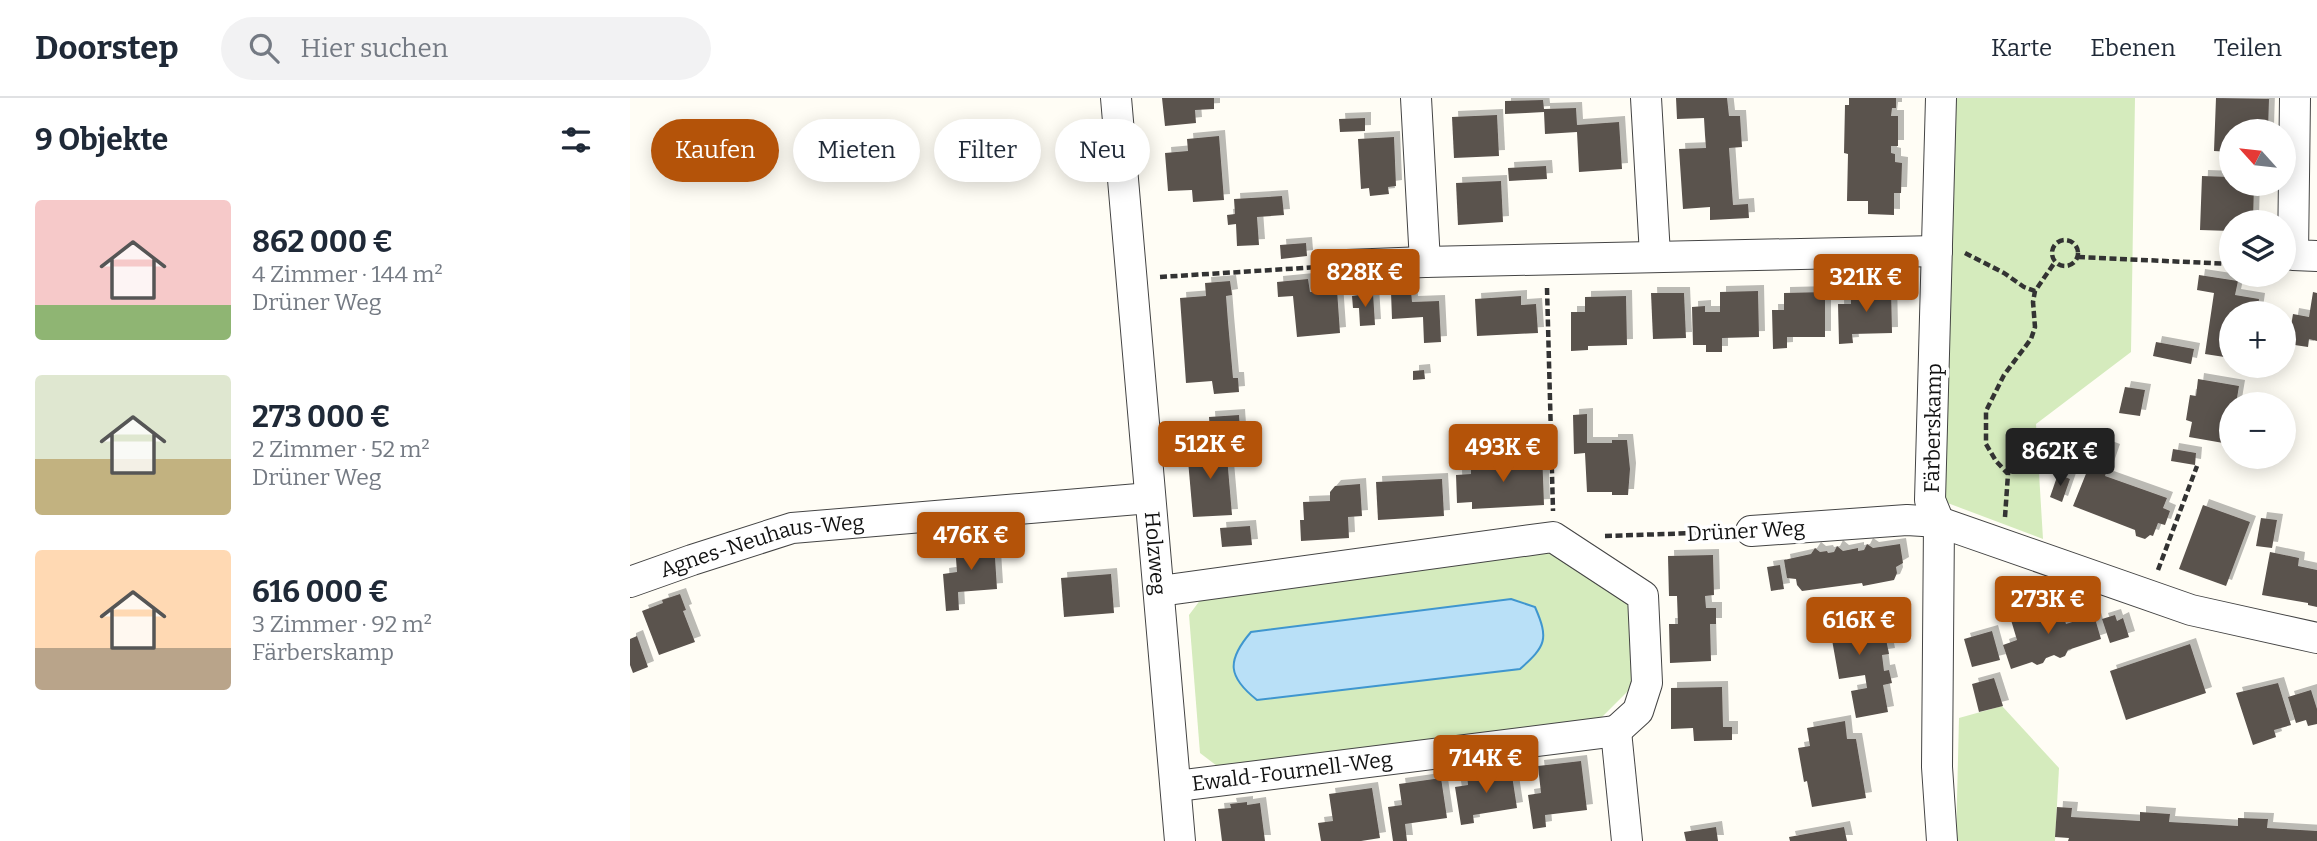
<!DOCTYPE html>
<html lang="de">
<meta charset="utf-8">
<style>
body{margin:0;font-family:Bitter,serif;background:#f2f2f3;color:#1f2937;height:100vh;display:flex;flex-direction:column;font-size:26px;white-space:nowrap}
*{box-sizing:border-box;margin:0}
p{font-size:23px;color:#747a83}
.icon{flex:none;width:38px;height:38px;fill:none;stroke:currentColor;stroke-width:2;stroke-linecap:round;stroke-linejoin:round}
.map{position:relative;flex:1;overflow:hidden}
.drawer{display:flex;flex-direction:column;background:#fff;width:630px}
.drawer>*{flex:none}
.banner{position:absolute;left:21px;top:21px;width:665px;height:63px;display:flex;gap:14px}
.needle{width:46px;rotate:297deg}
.tools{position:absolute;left:1589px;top:21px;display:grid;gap:14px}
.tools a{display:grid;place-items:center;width:77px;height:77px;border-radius:50%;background:#fff;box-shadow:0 4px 18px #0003;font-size:35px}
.price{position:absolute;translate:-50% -60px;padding:0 16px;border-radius:7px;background:#b45309;color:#fff;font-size:23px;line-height:46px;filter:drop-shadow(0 2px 4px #0008)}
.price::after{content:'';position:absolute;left:50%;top:42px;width:21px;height:16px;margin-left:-10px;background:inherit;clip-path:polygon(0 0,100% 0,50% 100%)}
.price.selected{background:#222;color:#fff}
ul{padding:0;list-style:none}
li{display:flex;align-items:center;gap:21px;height:175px;padding:0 35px}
li span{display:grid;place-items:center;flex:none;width:196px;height:140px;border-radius:7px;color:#555}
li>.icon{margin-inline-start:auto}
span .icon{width:84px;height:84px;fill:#fffc;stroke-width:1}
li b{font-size:30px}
h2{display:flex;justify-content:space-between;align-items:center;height:84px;padding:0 35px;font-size:30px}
.tag{padding:0 24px;border-radius:32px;background:#fff;box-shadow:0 4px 18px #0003;font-size:24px;line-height:63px}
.tag.selected{background:#b45309;color:#fff}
header{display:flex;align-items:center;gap:42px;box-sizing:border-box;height:98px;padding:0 35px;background:#fff;border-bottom:2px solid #e0e1e3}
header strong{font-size:33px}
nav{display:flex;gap:38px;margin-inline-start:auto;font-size:24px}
.search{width:490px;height:63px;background:#f2f2f3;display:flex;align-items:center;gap:18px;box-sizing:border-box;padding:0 24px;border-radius:38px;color:#747a83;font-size:26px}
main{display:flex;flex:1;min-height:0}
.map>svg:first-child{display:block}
</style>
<header>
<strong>Doorstep</strong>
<div class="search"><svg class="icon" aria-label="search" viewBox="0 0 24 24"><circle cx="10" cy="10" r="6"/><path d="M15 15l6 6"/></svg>Hier suchen</div>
<nav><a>Karte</a><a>Ebenen</a><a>Teilen</a></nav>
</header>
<main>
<section class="drawer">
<h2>9 Objekte<svg class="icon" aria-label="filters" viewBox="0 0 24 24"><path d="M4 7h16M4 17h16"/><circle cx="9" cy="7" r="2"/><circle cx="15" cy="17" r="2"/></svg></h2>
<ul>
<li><span style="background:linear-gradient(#f6c9c9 75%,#8fb573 0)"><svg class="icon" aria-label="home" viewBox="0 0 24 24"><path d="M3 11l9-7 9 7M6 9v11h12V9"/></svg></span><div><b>862 000 €</b><p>4 Zimmer · 144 m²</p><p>Drüner Weg</p></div></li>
<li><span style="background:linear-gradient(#dfe7d0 60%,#c2b280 0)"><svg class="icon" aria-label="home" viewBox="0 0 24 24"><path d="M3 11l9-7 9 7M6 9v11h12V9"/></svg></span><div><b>273 000 €</b><p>2 Zimmer · 52 m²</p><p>Drüner Weg</p></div></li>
<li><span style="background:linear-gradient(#ffd9b3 70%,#b9a48a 0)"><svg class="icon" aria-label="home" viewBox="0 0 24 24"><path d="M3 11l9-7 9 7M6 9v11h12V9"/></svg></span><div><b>616 000 €</b><p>3 Zimmer · 92 m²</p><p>Färberskamp</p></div></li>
</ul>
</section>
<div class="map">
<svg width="1687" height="743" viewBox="0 0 1687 743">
<defs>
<filter id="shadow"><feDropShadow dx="6" dy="-6" stdDeviation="0" flood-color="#0004"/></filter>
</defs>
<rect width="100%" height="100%" fill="#fffdf5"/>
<!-- green -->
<g fill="#d5ebbd">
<polygon points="1318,0 1505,0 1501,254 1406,326 1413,441 1307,401"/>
<polygon points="927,449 1003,503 1003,588 972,619 591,671 570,655 559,517 571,501"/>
<polygon points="1372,608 1429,670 1425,743 1326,743 1329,620"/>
</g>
<!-- water -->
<path fill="#b9e0f7" stroke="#3f96cf" stroke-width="2" d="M881,501L905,509C919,541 916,548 890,571L627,602C598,579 596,563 621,534Z"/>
<!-- building -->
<g fill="#5a524d" filter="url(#shadow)">
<polygon points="532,0 584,0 584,11 565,12 566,25 535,28"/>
<polygon points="1046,0 1097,0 1099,18 1110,18 1112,49 1099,50 1103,107 1118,106 1119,120 1080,122 1080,109 1053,111 1049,51 1076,50 1075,37 1074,20 1047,21"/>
<polygon points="1219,0 1266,0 1266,10 1262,10 1261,18 1268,18 1268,48 1261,48 1261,55 1265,56 1265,64 1272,65 1271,95 1264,95 1264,117 1238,116 1238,103 1217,103 1218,56 1214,55 1215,7 1219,7"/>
<polygon points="1586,0 1639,1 1638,33 1601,33 1601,54 1584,53"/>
<polygon points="913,2 914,11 946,10 947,27 989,24 992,71 949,74 947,34 915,36 914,14 875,16 875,3"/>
<polygon points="867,17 869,58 824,60 822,19"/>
<polygon points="735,20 735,33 710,34 709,21"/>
<polygon points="589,38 594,102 563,104 562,92 538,93 535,55 558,53 557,41"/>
<polygon points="764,39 766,88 758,89 759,96 740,98 739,90 731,91 728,41"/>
<polygon points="916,68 917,81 879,83 878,70"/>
<polygon points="1572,78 1601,79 1601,86 1624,86 1623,124 1601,124 1601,133 1570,132"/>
<polygon points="871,83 873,124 828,127 826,85"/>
<polygon points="652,98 654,117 627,119 629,147 607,148 606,126 598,127 597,117 605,116 604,101"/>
<polygon points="676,145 677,158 651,161 650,147"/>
<polygon points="1569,177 1608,183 1605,197 1629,201 1627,215 1601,215 1601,260 1575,256 1584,195 1567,192"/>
<polygon points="678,181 680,194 707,192 710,235 667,239 663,198 648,199 647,184"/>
<polygon points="600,183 602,197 596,198 598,224 603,280 608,280 609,294 584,296 582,283 556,285 550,200 576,198 575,185"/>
<polygon points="1261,190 1262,235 1222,236 1223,245 1209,246 1208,206 1221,206 1221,191"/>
<polygon points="781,193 782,204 809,203 811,244 794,245 793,219 762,221 761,194"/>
<polygon points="1128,193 1129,239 1092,240 1092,254 1076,254 1076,247 1063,247 1062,209 1075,208 1075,214 1090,214 1090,194"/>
<polygon points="1195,194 1195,239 1157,239 1157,250 1143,251 1142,212 1154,212 1154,195"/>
<polygon points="1683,194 1687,195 1687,243 1679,241 1678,249 1658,246 1663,216 1679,219"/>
<polygon points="743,195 745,227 730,228 729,210 723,210 722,198"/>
<polygon points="1021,195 1054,195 1056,240 1023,241"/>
<polygon points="891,198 891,207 906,206 908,235 847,238 845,201"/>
<polygon points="996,198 997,247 958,248 958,252 941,253 941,214 955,214 955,199"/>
<polygon points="1526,244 1564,251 1561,266 1523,258"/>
<polygon points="794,272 795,281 783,282 783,273"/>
<polygon points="1568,281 1609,288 1606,306 1601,306 1599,346 1559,339 1562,324 1556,322 1560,297 1566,298"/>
<polygon points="1495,289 1515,292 1510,318 1489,315"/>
<polygon points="957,316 957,345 982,345 982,342 997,342 1000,371 998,397 982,397 982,394 957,394 955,355 944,356 943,317"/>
<polygon points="609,317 610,332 580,335 579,319"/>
<polygon points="1468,346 1484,352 1475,378 1537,400 1533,410 1540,413 1535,427 1528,425 1523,438 1520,437 1515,441 1506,438 1505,432 1443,408"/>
<polygon points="596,347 602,417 563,419 557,351"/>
<polygon points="1543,351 1566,355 1565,367 1541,363"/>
<polygon points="912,353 914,407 842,411 842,404 827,405 826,377 841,376 841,362 901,361"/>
<polygon points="1428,376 1440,381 1432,404 1420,399"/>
<polygon points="812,381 814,418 748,422 746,384"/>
<polygon points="730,386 732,418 718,419 719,440 671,443 670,422 674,422 673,404 700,403 700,394 705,388"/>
<polygon points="1573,407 1620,424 1596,488 1549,471"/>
<polygon points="1631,420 1647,422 1642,450 1626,448"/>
<polygon points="620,428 622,447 592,449 590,430"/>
<polygon points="364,444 367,491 328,494 329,512 316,513 313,476 327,474 325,447"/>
<polygon points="1237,446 1243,450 1270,446 1273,465 1266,469 1267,475 1264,482 1233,488 1232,485 1172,493 1167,487 1166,481 1157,480 1154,462 1181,456 1185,450 1190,454 1197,453 1198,455 1204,454 1207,448 1213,453 1228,450 1228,453 1234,452"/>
<polygon points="1640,454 1669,460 1668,468 1687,472 1687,509 1678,507 1678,505 1632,497"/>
<polygon points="1083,457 1084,497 1075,498 1076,510 1086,510 1086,526 1080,526 1081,563 1040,565 1039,526 1048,526 1047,498 1039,498 1038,458"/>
<polygon points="1150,467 1154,491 1141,493 1137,469"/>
<polygon points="481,476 484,515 434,519 431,480"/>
<polygon points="50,496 56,512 53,513 65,544 29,557 12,513 33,505 32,502"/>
<polygon points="1418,505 1423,508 1430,506 1436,526 1464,517 1471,541 1438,552 1435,558 1430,560 1424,557 1416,560 1413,565 1407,567 1402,564 1381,571 1373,547 1387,542 1381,522 1395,512 1401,515 1409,512 1412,507"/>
<polygon points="1216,509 1218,521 1244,516 1247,533 1254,531 1259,556 1252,557 1254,573 1259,572 1262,585 1253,587 1258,614 1226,620 1221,593 1237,590 1235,577 1209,581 1199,525 1182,528 1180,515"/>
<polygon points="1485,517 1487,523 1493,520 1499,539 1480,545 1472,521"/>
<polygon points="1362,533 1370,562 1342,569 1334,541"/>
<polygon points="7,538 18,569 3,575 0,567 0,541"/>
<polygon points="1560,546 1576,595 1496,622 1480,573"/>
<polygon points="1364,580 1373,608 1349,614 1342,586"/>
<polygon points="1648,585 1661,627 1644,632 1646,639 1623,647 1606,595"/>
<polygon points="1092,589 1093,629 1102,629 1102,642 1064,643 1063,630 1041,631 1041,590"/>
<polygon points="1681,592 1687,611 1687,626 1678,628 1676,622 1666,625 1658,599"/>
<polygon points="1215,623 1217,641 1226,641 1236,700 1182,709 1177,683 1174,684 1168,650 1180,648 1177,630"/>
<polygon points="951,663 957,712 915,717 916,729 903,731 898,697 911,695 908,668"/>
<polygon points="881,671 887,710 843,717 844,725 831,727 825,689 838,687 837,677"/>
<polygon points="811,680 817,720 775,726 777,743 763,743 758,709 772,707 769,686"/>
<polygon points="742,690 750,740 731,743 691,743 688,725 703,723 699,696"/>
<polygon points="617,704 617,707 630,705 635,743 592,743 588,711 601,710 600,706"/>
<polygon points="1427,709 1442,710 1441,719 1510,723 1510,714 1540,716 1539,724 1574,726 1608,728 1608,720 1638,721 1637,730 1687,733 1687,743 1438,743 1439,740 1425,739"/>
<polygon points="1086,729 1088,743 1056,743 1054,734"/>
<polygon points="1214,729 1217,743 1160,743 1159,739"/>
</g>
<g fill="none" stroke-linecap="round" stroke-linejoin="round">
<!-- minor casing -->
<g stroke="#444" stroke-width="32">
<g id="minor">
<path id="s1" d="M486,0L550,743"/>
<polyline points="786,0 795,164 1307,153"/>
<polyline points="1016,0 1025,157"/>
<polyline points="1311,0 1300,402 1309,424 1307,669 1312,743"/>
<polyline points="1665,0 1663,157 1687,158"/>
<polyline points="717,167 795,164"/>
<polyline points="1121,433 1277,422 1309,424 1561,512 1687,540"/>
<path id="s2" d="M0,484L62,462L162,430L520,400"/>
<polyline points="530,493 923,439 1013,498 1017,585 1008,613 986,633"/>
<polyline points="986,633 997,743"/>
<path id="s3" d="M547,688L986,633"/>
</g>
</g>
<!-- path -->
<g stroke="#333" stroke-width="4.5" stroke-dasharray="7 3.5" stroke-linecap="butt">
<circle cx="1435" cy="155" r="13"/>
<polyline points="1335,155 1374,175 1394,189 1405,193"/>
<polyline points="1448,159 1601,166"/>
<polyline points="530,179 689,169"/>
<polyline points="917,190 923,413"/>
<polyline points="1375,419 1378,376 1366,363 1356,346 1356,313 1374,277 1401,241 1405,229 1403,204 1405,193 1425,164"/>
<polyline points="975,438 1096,434"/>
<polyline points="1528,472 1567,368"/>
</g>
<!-- minor -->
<use href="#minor" stroke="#fff" stroke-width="30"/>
</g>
<g text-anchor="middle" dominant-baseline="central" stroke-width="7" stroke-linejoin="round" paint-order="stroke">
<!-- street labels -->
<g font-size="21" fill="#111" stroke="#fff">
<text transform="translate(1303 330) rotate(-89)">Färberskamp</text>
<text transform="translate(1116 433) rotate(-3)">Drüner Weg</text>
<text stroke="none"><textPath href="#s2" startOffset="138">Agnes-Neuhaus-Weg</textPath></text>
<text stroke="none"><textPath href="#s1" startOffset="457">Holzweg</textPath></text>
<text stroke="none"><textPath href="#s3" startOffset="116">Ewald-Fournell-Weg</textPath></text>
</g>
</g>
</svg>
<div class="tools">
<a><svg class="needle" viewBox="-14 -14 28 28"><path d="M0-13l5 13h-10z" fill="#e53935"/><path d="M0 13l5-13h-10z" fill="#747a83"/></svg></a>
<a><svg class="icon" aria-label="layers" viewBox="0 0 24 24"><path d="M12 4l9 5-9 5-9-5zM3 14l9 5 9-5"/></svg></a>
<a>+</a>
<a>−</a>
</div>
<b class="price" style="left:735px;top:211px">828K €</b>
<b class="price" style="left:1236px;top:216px">321K €</b>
<b class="price" style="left:580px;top:383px">512K €</b>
<b class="price" style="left:873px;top:386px">493K €</b>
<b class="price selected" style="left:1430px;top:390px">862K €</b>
<b class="price" style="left:341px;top:474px">476K €</b>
<b class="price" style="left:1418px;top:538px">273K €</b>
<b class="price" style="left:1229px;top:559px">616K €</b>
<b class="price" style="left:856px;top:697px">714K €</b>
<div class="banner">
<a class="tag selected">Kaufen</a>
<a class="tag">Mieten</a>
<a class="tag">Filter</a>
<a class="tag">Neu</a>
</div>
</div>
</main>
